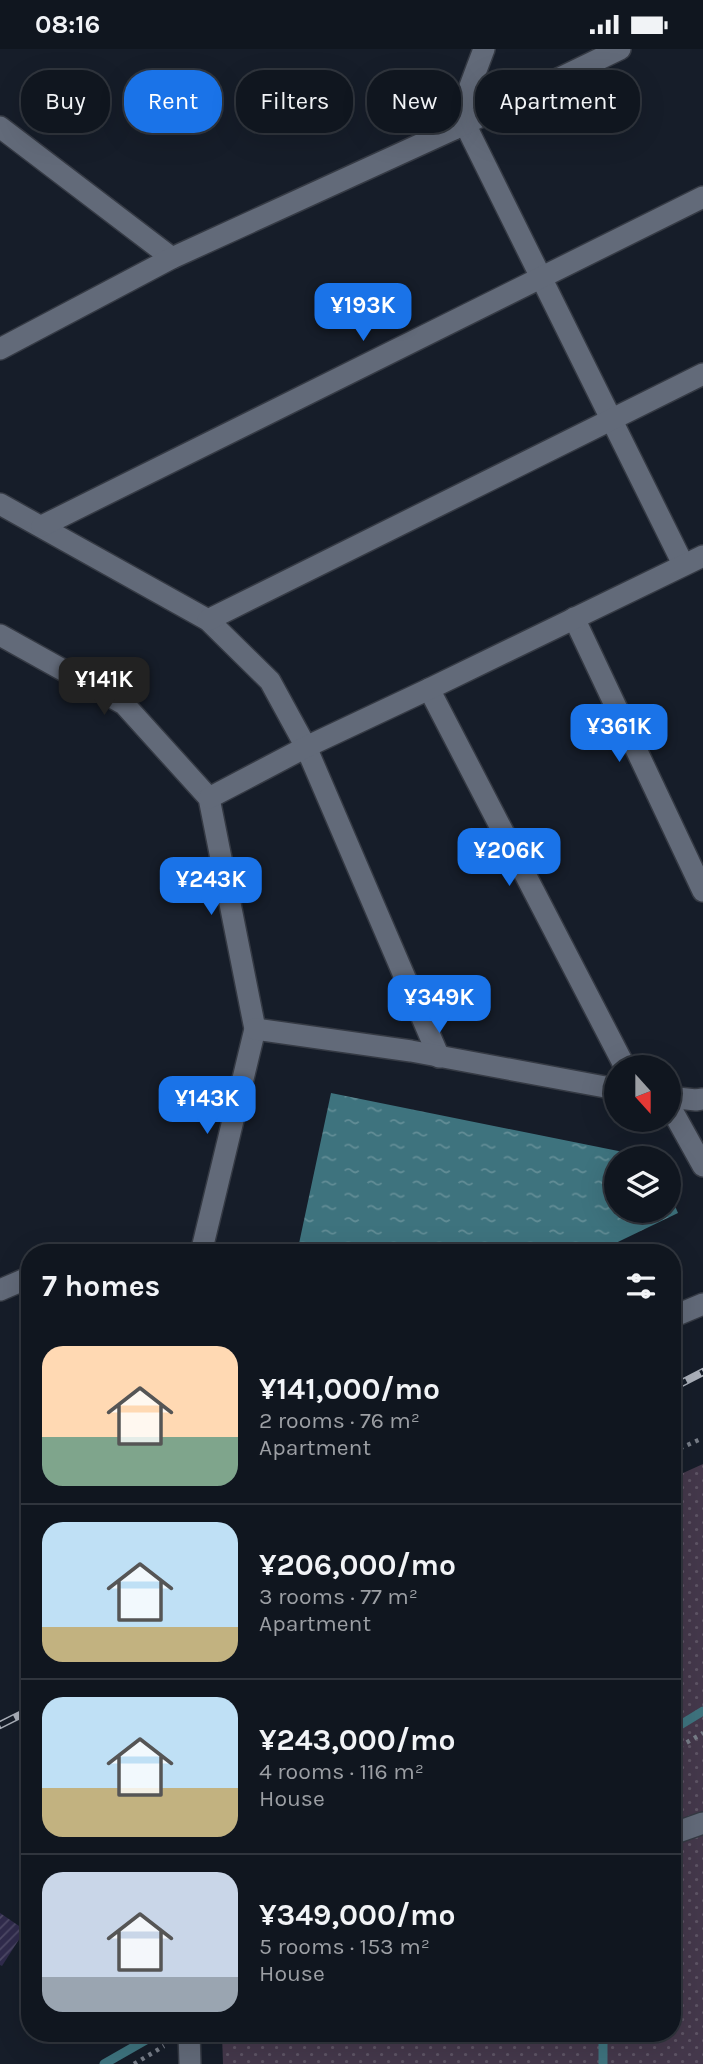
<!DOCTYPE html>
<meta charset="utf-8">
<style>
body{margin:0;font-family:Karla,sans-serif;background:#1e232c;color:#f1f3f6;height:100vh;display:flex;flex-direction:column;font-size:26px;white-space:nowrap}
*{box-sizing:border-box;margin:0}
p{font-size:23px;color:#9c9fa4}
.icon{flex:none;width:38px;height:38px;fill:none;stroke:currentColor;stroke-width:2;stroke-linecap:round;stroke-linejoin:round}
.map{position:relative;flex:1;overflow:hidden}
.side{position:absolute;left:21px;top:1195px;width:660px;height:798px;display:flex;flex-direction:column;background:#10161f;border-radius:28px;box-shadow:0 7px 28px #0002,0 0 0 2px #30353d}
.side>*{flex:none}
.guide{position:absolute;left:21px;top:21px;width:662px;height:63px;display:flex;gap:14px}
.needle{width:46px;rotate:159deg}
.fabs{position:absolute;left:604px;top:1006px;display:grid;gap:14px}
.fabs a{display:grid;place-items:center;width:77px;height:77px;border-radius:50%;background:#10161f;box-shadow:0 7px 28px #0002,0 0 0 2px #30353d;font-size:35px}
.price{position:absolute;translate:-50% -60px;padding:0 16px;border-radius:14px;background:#1a73e8;color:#fff;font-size:23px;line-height:46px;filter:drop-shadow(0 2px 4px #0008)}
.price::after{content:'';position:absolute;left:50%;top:42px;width:21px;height:16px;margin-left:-10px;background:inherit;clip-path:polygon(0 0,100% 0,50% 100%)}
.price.current{background:#222;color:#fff}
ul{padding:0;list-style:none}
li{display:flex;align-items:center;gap:21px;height:175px;padding:0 21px}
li+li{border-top:2px solid #30353d}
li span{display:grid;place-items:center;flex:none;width:196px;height:140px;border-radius:21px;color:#555}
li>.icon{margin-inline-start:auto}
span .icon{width:84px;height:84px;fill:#fffc;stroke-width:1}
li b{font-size:30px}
h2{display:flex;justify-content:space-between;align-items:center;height:84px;padding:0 21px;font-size:30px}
.tag{padding:0 24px;border-radius:28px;background:#10161f;box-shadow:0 7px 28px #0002,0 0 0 2px #30353d;font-size:24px;line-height:63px}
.tag.current{background:#1a73e8;color:#fff}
.status{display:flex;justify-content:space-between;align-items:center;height:49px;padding:0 35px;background:#10161f;direction:ltr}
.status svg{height:19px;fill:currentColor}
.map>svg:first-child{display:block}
</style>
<div class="status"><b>08:16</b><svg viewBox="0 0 49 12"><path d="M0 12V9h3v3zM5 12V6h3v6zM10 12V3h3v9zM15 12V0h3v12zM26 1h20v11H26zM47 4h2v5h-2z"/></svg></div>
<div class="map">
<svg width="703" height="2015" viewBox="0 0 703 2015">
<defs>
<pattern id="grass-dots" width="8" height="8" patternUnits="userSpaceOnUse" patternTransform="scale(1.75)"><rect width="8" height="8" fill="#44384b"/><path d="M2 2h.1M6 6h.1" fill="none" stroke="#5e5465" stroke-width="1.8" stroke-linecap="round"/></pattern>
<pattern id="water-ripples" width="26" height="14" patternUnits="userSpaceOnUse" patternTransform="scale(1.75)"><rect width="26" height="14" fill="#3e737e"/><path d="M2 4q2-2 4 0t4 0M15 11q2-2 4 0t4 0" fill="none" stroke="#628d96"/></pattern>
<pattern id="building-hatch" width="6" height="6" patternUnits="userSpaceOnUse" patternTransform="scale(1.75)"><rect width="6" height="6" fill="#302b4c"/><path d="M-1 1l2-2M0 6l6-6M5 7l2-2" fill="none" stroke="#4d4966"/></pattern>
</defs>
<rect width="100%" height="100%" fill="#161d29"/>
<!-- grass -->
<polygon fill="url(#grass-dots)" points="703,1415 703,2015 223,2015 222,1985 672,1984 672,1429"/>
<!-- water -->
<polygon fill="url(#water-ripples)" points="331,1044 653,1109 616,1110 616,1162 668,1162 669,1143 678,1164 595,1204 297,1204"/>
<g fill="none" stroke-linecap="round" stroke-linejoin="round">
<!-- stream -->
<g stroke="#3e737e" stroke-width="9">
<polyline points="672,1681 703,1662"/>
<polyline points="104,2015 158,1984"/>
<polyline points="603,2015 603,1984"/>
</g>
</g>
<!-- building -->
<polygon fill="url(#building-hatch)" points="0,1864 25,1881 2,1917 0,1916"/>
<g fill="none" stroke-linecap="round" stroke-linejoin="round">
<!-- minor casing -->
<g stroke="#353a44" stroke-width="24">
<g id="minor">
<polyline points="465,75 683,515"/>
<polyline points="0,78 172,209"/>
<polyline points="454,80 484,0"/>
<polyline points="0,300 172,209 465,75 620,0"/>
<polyline points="0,455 208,571 270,632 306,698 439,1008"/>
<polyline points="42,477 703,148"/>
<polyline points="574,569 703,842"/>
<polyline points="208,571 703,325"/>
<polyline points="0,586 124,655 209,749 255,980 201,1204"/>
<polyline points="429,640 625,1018"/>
<polyline points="209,749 306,698 429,640 703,507"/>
<polyline points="255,980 411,1002 616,1040"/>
<polyline points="668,1048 696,1051 703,1050"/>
<polyline points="668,1054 703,1117"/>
<polyline points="0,1241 30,1228"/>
<polyline points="672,1268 703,1255"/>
<polyline points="672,1785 703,1774"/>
<polyline points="189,1984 190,2015"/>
</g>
</g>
<!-- path -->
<g stroke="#777d88" stroke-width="4.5" stroke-dasharray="3.5 5" stroke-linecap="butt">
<polyline points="672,1403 703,1389"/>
<polyline points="672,1702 703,1684"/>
<polyline points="134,2015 164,1997"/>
</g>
<!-- minor -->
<use href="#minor" stroke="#626a79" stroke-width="21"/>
<!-- rail casing -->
<g stroke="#abb0ba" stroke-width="8">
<g id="rail">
<polyline points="672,1339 703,1323"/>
<polyline points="0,1676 30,1661"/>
</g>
</g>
<!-- rail -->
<use href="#rail" stroke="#161d29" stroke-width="5" stroke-dasharray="16" stroke-linecap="butt"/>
</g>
</svg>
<div class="fabs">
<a><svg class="needle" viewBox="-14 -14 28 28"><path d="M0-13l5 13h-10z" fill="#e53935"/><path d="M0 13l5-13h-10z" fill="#9c9fa4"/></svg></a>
<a><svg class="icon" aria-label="layers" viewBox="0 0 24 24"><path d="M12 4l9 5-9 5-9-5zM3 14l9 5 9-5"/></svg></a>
</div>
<b class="price" style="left:363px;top:294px">¥193K</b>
<b class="price current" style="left:104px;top:668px">¥141K</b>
<b class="price" style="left:619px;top:715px">¥361K</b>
<b class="price" style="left:509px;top:839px">¥206K</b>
<b class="price" style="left:211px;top:868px">¥243K</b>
<b class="price" style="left:439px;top:986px">¥349K</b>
<b class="price" style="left:207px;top:1087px">¥143K</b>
<div class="guide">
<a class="tag">Buy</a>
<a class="tag current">Rent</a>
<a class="tag">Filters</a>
<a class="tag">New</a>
<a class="tag">Apartment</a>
</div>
<section class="side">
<h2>7 homes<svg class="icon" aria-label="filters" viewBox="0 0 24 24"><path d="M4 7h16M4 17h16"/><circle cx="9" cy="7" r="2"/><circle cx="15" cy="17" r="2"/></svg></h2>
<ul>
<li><span style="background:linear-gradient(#ffd9b3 65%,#7fa58c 0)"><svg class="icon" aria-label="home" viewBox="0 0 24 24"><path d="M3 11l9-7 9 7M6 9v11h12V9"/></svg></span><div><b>¥141,000/mo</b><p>2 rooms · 76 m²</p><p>Apartment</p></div></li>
<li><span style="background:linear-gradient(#bfe0f5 75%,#c2b280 0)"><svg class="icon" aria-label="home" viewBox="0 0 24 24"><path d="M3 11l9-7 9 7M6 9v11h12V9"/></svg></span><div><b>¥206,000/mo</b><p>3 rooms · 77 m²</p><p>Apartment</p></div></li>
<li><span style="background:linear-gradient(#bfe0f5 65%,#c2b280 0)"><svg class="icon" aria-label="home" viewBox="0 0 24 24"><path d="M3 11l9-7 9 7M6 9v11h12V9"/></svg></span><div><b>¥243,000/mo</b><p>4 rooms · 116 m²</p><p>House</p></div></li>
<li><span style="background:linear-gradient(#c9d6e8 75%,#9aa5b1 0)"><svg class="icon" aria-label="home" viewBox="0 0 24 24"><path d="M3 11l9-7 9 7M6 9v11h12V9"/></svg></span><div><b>¥349,000/mo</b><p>5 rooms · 153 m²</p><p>House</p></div></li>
</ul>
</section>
</div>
